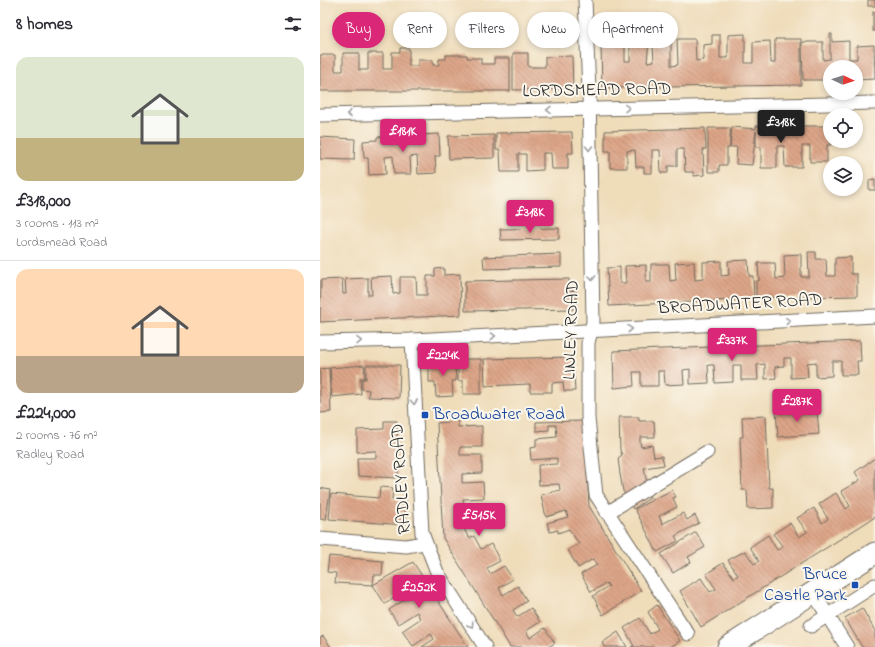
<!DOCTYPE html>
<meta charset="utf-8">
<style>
body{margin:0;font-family:"Indie Flower",sans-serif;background:#f7f7f7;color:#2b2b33;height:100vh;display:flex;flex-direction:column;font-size:15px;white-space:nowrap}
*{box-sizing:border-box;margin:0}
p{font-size:13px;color:#7c7c81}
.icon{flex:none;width:22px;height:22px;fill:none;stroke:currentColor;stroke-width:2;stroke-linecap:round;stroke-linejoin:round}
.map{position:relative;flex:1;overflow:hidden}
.sheet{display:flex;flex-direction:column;background:#fff;width:320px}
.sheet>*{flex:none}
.banner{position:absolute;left:12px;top:12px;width:380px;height:36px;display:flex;gap:8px}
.needle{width:26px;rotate:94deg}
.buttons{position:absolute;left:503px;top:60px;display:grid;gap:8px}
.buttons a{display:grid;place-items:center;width:40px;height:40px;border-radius:50%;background:#fff;box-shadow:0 2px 6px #0003;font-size:20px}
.price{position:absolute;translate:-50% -34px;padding:0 9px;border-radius:4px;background:#db2777;color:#fff;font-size:13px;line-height:26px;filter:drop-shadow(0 1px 2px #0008)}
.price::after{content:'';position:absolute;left:50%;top:24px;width:12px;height:9px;margin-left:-6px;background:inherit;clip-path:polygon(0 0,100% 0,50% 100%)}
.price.on{background:#222;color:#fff}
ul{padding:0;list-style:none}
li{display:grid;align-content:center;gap:8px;height:212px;padding:0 16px}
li+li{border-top:1px solid #e1e1e2}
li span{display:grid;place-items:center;height:124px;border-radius:12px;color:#555}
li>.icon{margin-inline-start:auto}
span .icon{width:72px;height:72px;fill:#fffc;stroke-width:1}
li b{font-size:17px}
h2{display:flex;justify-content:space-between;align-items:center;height:48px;padding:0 16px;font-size:17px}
.tag{padding:0 14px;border-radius:18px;background:#fff;box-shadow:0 2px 6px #0003;font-size:14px;line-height:36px}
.tag.on{background:#db2777;color:#fff}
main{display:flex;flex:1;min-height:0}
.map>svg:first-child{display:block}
</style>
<main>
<section class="sheet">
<h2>8 homes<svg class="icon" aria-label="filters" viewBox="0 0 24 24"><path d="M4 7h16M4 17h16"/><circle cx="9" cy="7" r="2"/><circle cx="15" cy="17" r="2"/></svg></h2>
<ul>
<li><span style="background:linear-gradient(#dfe7d0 65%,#c2b280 0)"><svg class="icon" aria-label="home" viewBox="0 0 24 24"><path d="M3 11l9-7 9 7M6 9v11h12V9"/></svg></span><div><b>£318,000</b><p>3 rooms · 113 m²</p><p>Lordsmead Road</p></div></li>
<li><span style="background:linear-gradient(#ffd9b3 70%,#b9a48a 0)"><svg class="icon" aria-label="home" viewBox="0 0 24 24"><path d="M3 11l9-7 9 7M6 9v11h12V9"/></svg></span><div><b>£224,000</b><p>2 rooms · 76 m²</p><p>Radley Road</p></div></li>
</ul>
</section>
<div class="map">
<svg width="555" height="647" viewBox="0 0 555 647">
<defs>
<pattern id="building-back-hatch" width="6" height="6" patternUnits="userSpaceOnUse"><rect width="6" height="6" fill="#dda689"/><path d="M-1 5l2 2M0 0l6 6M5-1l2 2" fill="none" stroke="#b38770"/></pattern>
</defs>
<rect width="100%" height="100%" fill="#fbf7ec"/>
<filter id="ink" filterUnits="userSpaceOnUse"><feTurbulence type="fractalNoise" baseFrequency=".025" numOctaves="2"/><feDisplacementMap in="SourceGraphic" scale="8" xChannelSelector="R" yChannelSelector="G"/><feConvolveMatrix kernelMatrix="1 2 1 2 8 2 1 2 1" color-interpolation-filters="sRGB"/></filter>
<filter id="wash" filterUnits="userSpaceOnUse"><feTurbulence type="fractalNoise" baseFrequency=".012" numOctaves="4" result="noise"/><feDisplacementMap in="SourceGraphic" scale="16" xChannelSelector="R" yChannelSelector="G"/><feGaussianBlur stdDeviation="0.9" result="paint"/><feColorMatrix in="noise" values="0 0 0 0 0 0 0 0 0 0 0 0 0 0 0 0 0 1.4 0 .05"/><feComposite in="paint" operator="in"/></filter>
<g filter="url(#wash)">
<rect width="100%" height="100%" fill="#efdcb9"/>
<g id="blocks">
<!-- building -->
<g fill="url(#building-back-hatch)">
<rect x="548" y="0" width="7" height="6"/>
<rect x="553" y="12" width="2" height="19"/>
<polygon points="221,18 251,19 250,39 236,39 236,31 221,31"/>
<polygon points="425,34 425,63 433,63 433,42 450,41 451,63 455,63 455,39 481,39 481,85 282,88 281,44 305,44 305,61 310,61 310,45 319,45 319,41 329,41 327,62 334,61 333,46 343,46 343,39 351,39 351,66 358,65 357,39 375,39 376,61 383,60 383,45 392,44 392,35 400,35 400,58 408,58 408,35"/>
<polygon points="510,34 512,34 512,42 529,41 529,59 537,59 537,46 554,45 555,79 536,80 536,67 510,67 510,80 483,80 482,42 503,42 503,60 510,59"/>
<polygon points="80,48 89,48 89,66 98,66 98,60 113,60 113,65 119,65 119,59 126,59 126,55 147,55 147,58 161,58 161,64 174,64 174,58 190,58 190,91 0,91 0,55 15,55 15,71 23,71 23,53 39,53 39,70 48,70 48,53 63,53 63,69 72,69 72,52 80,52"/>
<polygon points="193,53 208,53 208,67 225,67 225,57 252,56 253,89 193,90"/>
<polygon points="436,126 510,126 511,145 507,145 507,162 490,162 490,146 482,146 482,167 465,167 464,146 457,146 457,168 441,168 441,147 436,147 436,131 432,165 416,164 417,147 410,147 412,127 436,129"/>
<polygon points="385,128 386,149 383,149 384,175 374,176 373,172 365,172 364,149 357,149 357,166 348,166 348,173 341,173 340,150 332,150 332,173 324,173 324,167 316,167 315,150 307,151 307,168 290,168 290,151 285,151 285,131"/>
<polygon points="388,128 410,128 410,148 407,148 407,165 399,165 399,172 388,172"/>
<polygon points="252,132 253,153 248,153 248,169 232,169 231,153 223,153 223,170 206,171 206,154 198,154 198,172 181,172 180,150 176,150 176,133"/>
<polygon points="119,134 120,156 115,156 116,173 98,174 97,156 90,157 91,174 74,174 73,156 65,157 66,174 49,175 48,158 44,158 43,141 57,140 57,137"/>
<polygon points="174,135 174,158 129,159 128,136"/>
<polygon points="0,137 35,139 34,160 0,159"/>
<polygon points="555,179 555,190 549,190 549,180"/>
<polygon points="239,228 239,239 181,240 180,229"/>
<polygon points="488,252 496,252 496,259 506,259 507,276 515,276 515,258 531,257 531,274 537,274 537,296 436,298 436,281 439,281 438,263 455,263 456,279 465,278 464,255 481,254 481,277 489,277"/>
<polygon points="241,254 241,267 164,269 163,257"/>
<polygon points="428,260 429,276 433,276 434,299 289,306 287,268 300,267 300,283 306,283 305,266 326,265 326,282 331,282 331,264 349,264 350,281 356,280 355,263 374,262 375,280 383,279 383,262 401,261 401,276 409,275 408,261"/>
<polygon points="124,268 124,275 140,274 141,315 0,322 1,280 22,279 23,294 26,294 25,279 48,278 48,295 52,295 51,277 72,276 73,294 80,293 80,277 96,277 97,295 107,295 107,276 115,276 115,269"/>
<polygon points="249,279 249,291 256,290 256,309 145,311 145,281"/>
<polygon points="540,341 541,361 537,361 538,375 521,375 521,361 512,361 512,376 496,377 496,362 487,363 488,377 471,378 471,358 464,358 464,366 455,367 456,378 445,379 445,364 437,365 438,380 421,380 421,365 413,365 413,382 395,383 394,365 388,365 389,383 370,384 370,369 363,370 364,384 345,385 344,371 338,371 338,386 321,386 321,372 313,372 314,386 294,388 293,351"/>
<polygon points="253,357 255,391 244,391 243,382 232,383 232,392 210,392 210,384 165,386 164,359"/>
<polygon points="138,359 161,359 161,394 143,394 143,381 138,381"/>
<polygon points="135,361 136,381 132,381 133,396 116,397 115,382 109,382 109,362"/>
<polygon points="44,365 45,378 40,378 41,394 12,397 10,368"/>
<polygon points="46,365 80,365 79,398 48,397 49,390 42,389 42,379 46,379"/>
<polygon points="9,368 11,412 0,413 0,369"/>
<polygon points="497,409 499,434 458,437 456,411"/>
<polygon points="446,416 449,488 453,488 453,508 428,509 427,490 422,490 420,437 423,437 422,417"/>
<polygon points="299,417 319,417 319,421 334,421 335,437 320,437 320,442 321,447 332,445 334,457 342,456 344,465 324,468 330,498 313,509 303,491 300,474 298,458 302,455 300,450"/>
<polygon points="64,421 77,421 78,478 38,476 37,458 56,458 56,451 37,452 37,430 64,429"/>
<polygon points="138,421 138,427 162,426 162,447 140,447 140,455 162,455 162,473 142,474 142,483 163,482 164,498 143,499 144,507 165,507 165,525 145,526 145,531 149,538 154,536 161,549 171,544 180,561 167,568 170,574 184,566 193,579 179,588 183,595 198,586 207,601 193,610 197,617 211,608 220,622 206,631 210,638 225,628 235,643 228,647 190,647 123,538 117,423"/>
<polygon points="264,421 269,506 321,591 283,615 273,596 289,586 286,583 271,592 261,574 277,565 273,559 258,568 248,550 259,544 249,529 238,533 238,530 230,532 227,523 248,517 246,511 226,517 221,495 240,490 239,484 219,485 218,465 237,464 237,458 211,460 210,448 216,447 216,439 237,437 236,425 229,425 229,430 216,431 216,422"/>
<polygon points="555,458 555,517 381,627 360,591 381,578 390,592 396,589 386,574 403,563 414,578 418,575 408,560 425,551 434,564 439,561 430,547 448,535 457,550 463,547 453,534 470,523 479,537 487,532 477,518 494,508 502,523 508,519 499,504 516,493 526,509 530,506 521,491 540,480 535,472"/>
<polygon points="60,487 73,488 72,499 86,500 84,525 9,519 11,494 59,498"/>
<polygon points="0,488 10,490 6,520 0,519"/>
<polygon points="352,490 356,497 353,498 357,507 339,516 342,524 363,513 367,520 375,515 379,523 355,536 358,541 337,552 315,509"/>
<polygon points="376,532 385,547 368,557 371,562 353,573 341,554"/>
<polygon points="9,556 63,561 62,575 54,575 53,585 15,583 16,573 7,572"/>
<polygon points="93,562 148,647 102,647 114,639 111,634 93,646 82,631 100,619 97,612 78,624 69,610 87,598 83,592 65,604 53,585"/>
<polygon points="337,605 360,641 350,647 311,647 314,646 304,628 320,618 330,634 338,629 328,612"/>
<polygon points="542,608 555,631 555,647 542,647 525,618"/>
<polygon points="298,632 307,647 284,647 282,643"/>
<polygon points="3,636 11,647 0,647 0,638"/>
</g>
</g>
</g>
<g filter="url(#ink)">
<use href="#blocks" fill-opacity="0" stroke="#70695d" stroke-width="1"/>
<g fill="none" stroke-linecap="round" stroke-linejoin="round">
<!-- minor casing -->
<g stroke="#70695d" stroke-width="15">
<g id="minor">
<polyline points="265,0 269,90 273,322 268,343 268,418 276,495 368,634"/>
<polyline points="0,115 555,103"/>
<polyline points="92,340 102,533 117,572 165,647"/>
<polyline points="0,342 92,340 555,316"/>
<polyline points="287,513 387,452"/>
<polyline points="0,539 86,546 104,543"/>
<polyline points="493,592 527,647"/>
<polyline points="491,626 555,585"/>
</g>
</g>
<!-- trunk casing -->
<g stroke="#70695d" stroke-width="23">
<polyline id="trunk" points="408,647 555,553"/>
</g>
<!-- minor -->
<use href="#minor" stroke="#fff" stroke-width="13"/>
<!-- trunk -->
<use href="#trunk" stroke="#fff" stroke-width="21"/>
</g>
<!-- one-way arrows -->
<defs><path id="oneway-chevron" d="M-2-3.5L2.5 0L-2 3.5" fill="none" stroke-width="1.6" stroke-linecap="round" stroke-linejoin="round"/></defs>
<g stroke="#a0a0a0">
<use href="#oneway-chevron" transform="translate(307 108) rotate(-1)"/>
<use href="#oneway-chevron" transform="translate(229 110) rotate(179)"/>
<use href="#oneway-chevron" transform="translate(29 114) rotate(179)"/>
<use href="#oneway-chevron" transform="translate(269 148) rotate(89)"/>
<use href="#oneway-chevron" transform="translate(272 278) rotate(89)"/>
<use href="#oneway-chevron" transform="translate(468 321) rotate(-3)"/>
<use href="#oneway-chevron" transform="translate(310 329) rotate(-3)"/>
<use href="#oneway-chevron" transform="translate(173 336) rotate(-3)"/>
<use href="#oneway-chevron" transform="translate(39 341) rotate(-1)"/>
<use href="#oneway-chevron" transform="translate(94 402) rotate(87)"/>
<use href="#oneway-chevron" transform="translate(151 625) rotate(57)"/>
</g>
</g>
<!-- markers -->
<g fill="#1a4fb4" stroke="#fbf7ec" stroke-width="1.5">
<rect x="101" y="411" width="8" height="8" rx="2"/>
<rect x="531" y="581" width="8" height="8" rx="2"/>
</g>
<g text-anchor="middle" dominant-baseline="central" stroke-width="4" stroke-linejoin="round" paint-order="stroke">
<!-- street labels -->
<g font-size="18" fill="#2b2b2b" stroke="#fbf7ec">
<text transform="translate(277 91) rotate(-1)">LORDSMEAD ROAD</text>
<text transform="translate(420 305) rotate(-3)">BROADWATER ROAD</text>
<text transform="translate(252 330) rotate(-88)">LINLEY ROAD</text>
<text transform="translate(82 479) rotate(-94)">RADLEY ROAD</text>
</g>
<!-- transit labels -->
<g font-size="18" fill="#164399" stroke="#fbf7ec" text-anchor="start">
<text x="113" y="415">Broadwater Road</text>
<text x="527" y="575" text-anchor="end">Bruce<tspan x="527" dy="21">Castle Park</tspan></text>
</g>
</g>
</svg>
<div class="buttons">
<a><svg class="needle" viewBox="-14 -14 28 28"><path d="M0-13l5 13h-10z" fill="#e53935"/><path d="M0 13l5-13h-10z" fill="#7c7c81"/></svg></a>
<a><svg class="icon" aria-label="locate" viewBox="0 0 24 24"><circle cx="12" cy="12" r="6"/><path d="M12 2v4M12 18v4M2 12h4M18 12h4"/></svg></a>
<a><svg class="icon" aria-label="layers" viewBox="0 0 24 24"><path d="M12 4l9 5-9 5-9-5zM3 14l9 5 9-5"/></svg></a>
</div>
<b class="price on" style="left:461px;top:144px">£318K</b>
<b class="price" style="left:83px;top:153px">£181K</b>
<b class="price" style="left:210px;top:234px">£318K</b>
<b class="price" style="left:412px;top:362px">£337K</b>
<b class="price" style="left:123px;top:377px">£224K</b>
<b class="price" style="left:477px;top:423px">£287K</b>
<b class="price" style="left:159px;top:537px">£515K</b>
<b class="price" style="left:99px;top:609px">£252K</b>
<div class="banner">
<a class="tag on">Buy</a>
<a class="tag">Rent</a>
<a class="tag">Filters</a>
<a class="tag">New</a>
<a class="tag">Apartment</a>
</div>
</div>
</main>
